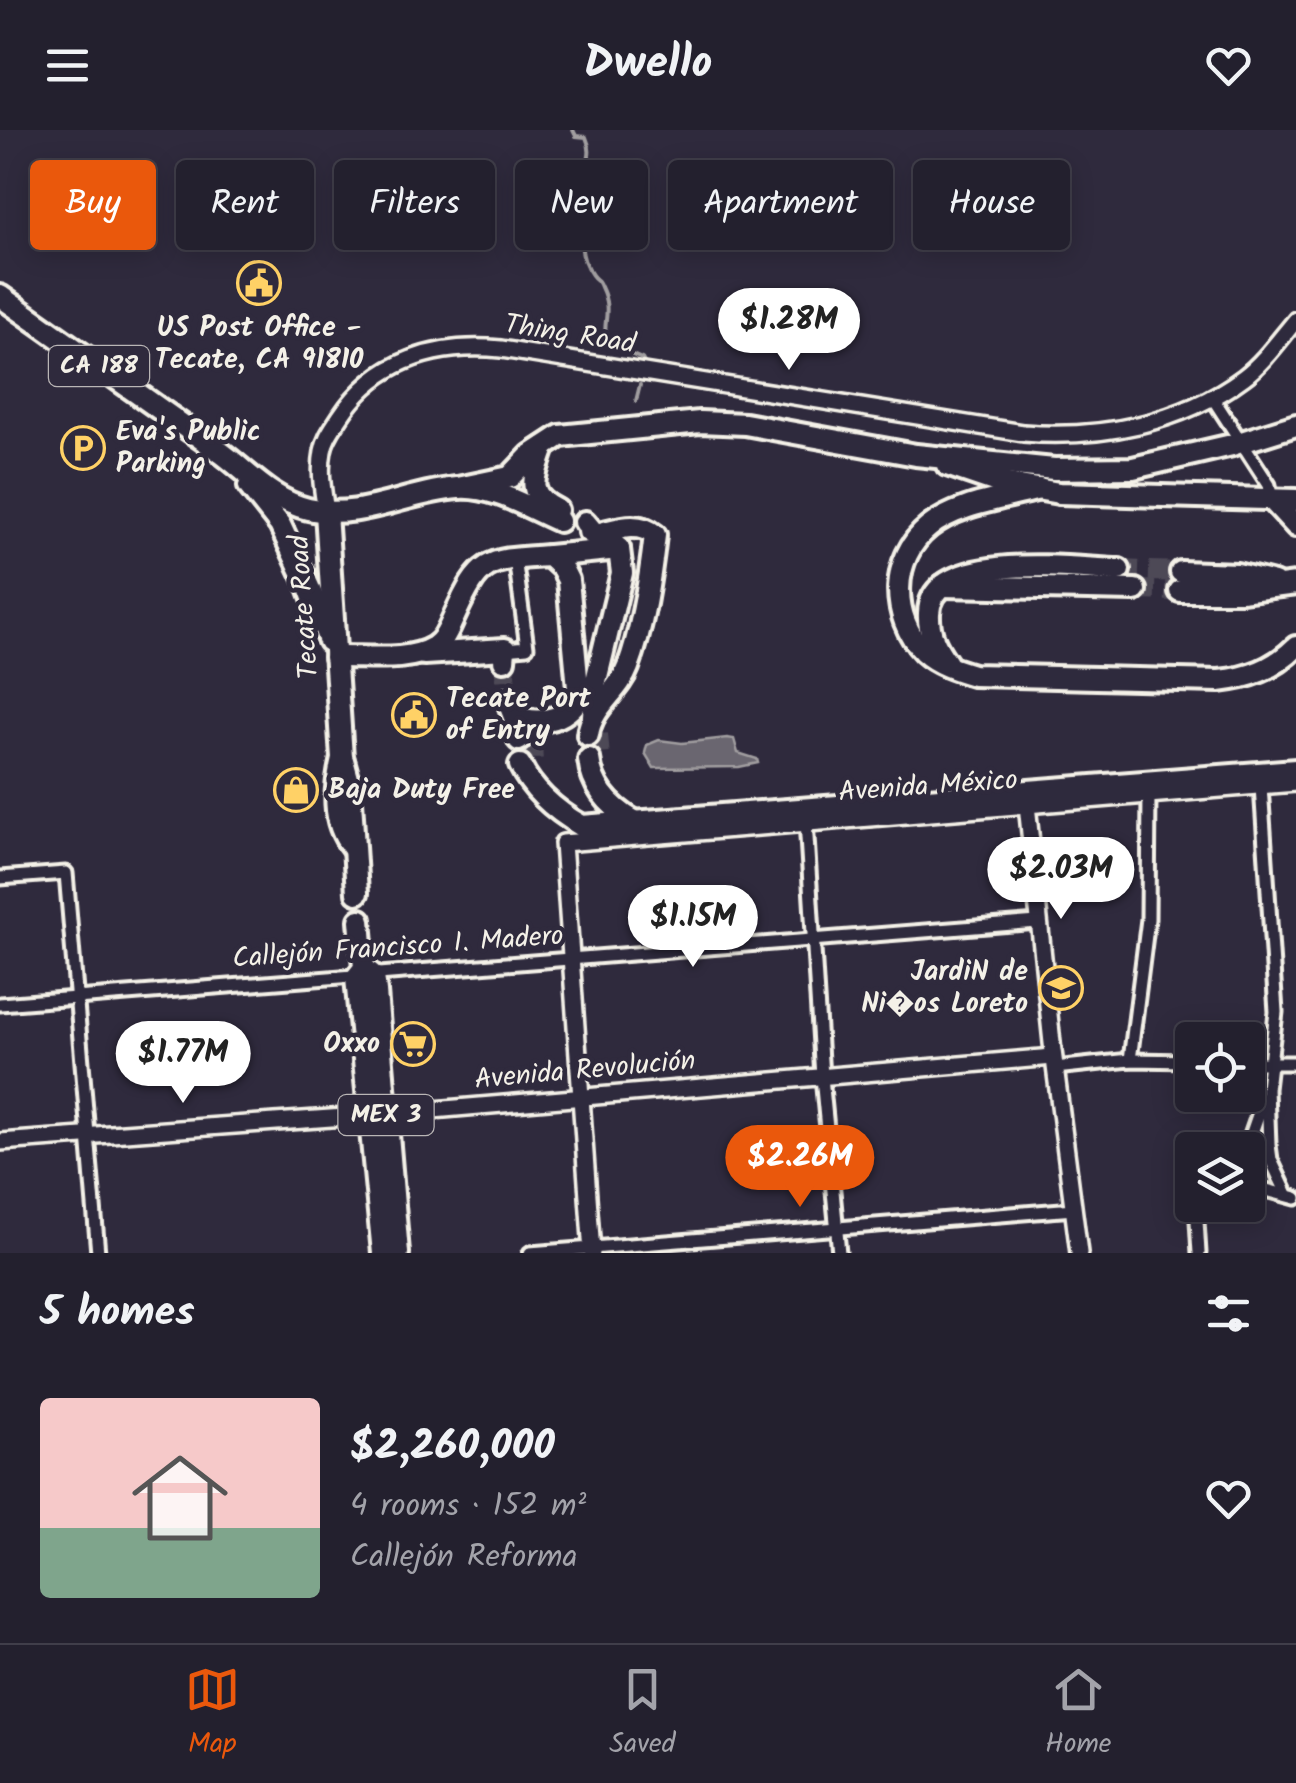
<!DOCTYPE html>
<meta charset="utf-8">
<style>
body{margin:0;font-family:Kalam,sans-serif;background:#2b2836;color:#f1f3f6;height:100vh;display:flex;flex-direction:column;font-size:38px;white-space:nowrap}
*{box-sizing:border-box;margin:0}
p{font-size:32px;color:#a3a3aa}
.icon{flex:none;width:55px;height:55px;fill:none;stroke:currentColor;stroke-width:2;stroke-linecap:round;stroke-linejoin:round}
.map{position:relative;height:1123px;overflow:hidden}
.panel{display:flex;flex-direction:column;background:#23202e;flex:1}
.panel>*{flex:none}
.guide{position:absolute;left:30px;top:30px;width:1238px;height:90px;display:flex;gap:20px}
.tools{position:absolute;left:1175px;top:892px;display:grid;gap:20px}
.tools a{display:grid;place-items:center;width:90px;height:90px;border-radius:10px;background:#23202e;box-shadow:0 5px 25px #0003,0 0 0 2px #403e4a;font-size:50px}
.price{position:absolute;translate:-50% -85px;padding:0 22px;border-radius:35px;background:#fff;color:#222;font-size:32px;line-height:65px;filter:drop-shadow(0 2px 5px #0008)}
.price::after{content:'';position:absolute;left:50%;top:60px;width:30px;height:22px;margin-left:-15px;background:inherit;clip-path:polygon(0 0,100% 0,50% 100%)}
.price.selected{background:#ea580c;color:#fff}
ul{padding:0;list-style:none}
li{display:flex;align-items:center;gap:30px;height:250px;padding:0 40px}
li span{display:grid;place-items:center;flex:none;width:280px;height:200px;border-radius:10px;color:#555}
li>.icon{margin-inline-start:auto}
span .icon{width:120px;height:120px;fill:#fffc;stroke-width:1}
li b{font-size:42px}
h2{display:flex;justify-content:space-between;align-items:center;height:120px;padding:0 40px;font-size:42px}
.tag{padding:0 35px;border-radius:10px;background:#23202e;box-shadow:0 5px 25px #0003,0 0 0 2px #403e4a;font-size:35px;line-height:90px}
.tag.selected{background:#ea580c;color:#fff}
header{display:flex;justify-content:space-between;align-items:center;height:130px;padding:0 40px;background:#23202e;font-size:45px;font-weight:700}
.menu{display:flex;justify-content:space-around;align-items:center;height:140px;border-top:2px solid #403e4a;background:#23202e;font-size:28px;color:#a3a3aa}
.menu a{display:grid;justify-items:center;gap:5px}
.menu .selected{color:#ea580c}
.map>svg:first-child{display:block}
</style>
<header><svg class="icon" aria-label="menu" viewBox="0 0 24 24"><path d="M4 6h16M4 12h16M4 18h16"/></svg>Dwello<svg class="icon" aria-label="heart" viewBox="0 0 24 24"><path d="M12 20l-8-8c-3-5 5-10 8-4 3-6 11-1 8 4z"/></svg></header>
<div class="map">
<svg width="1296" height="1123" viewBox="0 0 1296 1123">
<rect width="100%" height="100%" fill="#2f2a3d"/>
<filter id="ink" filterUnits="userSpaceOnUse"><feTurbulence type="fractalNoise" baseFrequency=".01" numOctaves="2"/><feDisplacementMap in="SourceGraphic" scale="20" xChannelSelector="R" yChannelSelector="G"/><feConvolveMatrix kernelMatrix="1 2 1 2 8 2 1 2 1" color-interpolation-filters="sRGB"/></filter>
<g filter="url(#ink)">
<!-- water -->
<polygon fill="#6a6670" stroke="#a19ea0" stroke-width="2.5" points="727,608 734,609 738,623 757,629 758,633 739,637 654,638 645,623 647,615 659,610 682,613"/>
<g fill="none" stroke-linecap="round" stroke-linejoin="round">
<!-- stream -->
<g stroke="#a19ea0" stroke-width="4">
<path d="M573,0L576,6L586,7C593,22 588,33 581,46C583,60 596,64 595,80C581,100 575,122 592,145C598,153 597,147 601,157C620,196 580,204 642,229L644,233"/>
<polyline points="636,271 640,255"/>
</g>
<!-- highway-tunnel -->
<g stroke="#4d4857" stroke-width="20" stroke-dasharray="20 10" stroke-linecap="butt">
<polyline points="1119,440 1181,442"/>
<polyline points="1135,460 1180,461"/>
<polyline points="504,530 507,569"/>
<polyline points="598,604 600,628"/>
<polyline points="532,609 533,634"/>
</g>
<!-- street casing -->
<g stroke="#f4f1e8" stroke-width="19">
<g id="street">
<polyline points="1212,267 1269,355 1272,370"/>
<polyline points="505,519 527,517 515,428"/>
<polyline points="1261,656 1276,882 1267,959 1269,1015 1271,1030 1287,1064"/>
<polyline points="806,691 822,947 839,1123"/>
<polyline points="0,748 66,743 98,1123"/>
<polyline points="0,874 1038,792"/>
<polyline points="1130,930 1148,789 1149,664"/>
<polyline points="1248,933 1296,933"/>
<polyline points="1055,938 1130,930 1192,931"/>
<polyline points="1246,1020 1264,968"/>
<polyline points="1248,1055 1296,1068"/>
<polyline points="1196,1075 1199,1123"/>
<polyline points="530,1123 1074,1079"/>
</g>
</g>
<!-- secondary casing -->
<g stroke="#f4f1e8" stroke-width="22">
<g id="secondary">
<path d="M326,382C323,361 319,342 323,321C325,308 333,298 340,287C377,230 436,213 501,219L1023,303C1100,309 1181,294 1244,247C1264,232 1279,210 1296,190"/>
<polyline points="1026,665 1052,913 1079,1123"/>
<polyline points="0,1012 386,984 1053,927"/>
<polyline points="592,1123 563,713 1296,653"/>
</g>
</g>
<!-- highway casing -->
<g stroke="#f4f1e8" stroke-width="28">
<g id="highway">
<path d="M0,166C73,218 146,269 219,321C248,342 271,370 308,379C360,391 407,362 458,358C492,355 529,378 559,391"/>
<path d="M544,317C534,347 524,364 557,380"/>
<polyline points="947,335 997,352 1059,363 1296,370"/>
<polyline points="249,356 280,395 309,457 329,511"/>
<polyline points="458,358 510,347 531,325 560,306 700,292 745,294 916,325 1054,339 1133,338 1232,315 1296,295"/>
<path d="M1039,359C1004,369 957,374 929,397C890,428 890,487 924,522C937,534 956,540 973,545L1219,551C1249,548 1274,539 1296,517"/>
<polyline points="1272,370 1296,396"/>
<path d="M326,382L342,628C335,659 331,691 352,717"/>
<path d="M585,392L595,404C616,400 637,390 655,405C650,448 643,497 628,537C619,562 591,577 588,605"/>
<polyline points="589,402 608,409 619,419 622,443 595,555 593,586"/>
<polyline points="549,426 619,419"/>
<polyline points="1181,442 1237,444 1274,453"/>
<polyline points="942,456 1135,460"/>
<polyline points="1180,461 1241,461 1296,454"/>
<polyline points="424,524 505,519 504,530"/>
<path d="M335,527C365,526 408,533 434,517C446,509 449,497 455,485C481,427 489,430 549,426L562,438L568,450L578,558L575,574C559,593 536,593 514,587L507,569"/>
<path d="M947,533C936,518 928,503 929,483C931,419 1076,439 1119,440"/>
<polyline points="519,610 531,591"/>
<path d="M589,629C592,658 610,677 634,691"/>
<polyline points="343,630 350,656 357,763"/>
<path d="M520,635C533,662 556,681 582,696L1296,640"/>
<polyline points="360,790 364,838 356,848 383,1123"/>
<polyline points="364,838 374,846 376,862 398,1123"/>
</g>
</g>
<!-- street -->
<use href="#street" stroke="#2f2a3d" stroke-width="11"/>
<!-- secondary -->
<use href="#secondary" stroke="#2f2a3d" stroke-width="15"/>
<!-- highway -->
<use href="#highway" stroke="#2f2a3d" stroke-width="20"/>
</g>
</g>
<!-- icons -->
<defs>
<g id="civic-ring" transform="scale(2.25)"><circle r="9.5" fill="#2f2a3d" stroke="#ffd166" stroke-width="1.5"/><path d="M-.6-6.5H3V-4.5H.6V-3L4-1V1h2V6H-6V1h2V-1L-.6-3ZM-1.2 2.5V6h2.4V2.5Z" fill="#ffd166"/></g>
<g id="parking-ring" transform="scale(2.25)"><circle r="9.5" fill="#2f2a3d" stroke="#ffd166" stroke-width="1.5"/><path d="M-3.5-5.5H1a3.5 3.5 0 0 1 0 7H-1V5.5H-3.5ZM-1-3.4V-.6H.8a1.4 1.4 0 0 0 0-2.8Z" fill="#ffd166"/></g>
<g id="shop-ring" transform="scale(2.25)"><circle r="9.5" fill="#2f2a3d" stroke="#ffd166" stroke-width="1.5"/><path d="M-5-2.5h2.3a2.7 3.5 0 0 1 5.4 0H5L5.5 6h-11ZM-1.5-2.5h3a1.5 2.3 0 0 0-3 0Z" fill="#ffd166"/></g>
<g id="school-ring" transform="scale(2.25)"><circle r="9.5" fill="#2f2a3d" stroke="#ffd166" stroke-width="1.5"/><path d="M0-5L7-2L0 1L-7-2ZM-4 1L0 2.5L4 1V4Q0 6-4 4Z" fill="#ffd166"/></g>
<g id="supermarket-ring" transform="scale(2.25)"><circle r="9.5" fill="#2f2a3d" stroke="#ffd166" stroke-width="1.5"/><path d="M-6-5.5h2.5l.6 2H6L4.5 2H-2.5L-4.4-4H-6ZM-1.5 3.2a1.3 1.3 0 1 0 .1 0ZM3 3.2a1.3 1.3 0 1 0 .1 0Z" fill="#ffd166"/></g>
</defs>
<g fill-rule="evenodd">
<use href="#civic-ring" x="259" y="153"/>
<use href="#parking-ring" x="83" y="318"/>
<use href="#civic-ring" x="414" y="585"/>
<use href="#shop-ring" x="296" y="660"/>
<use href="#school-ring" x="1061" y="858"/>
<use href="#supermarket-ring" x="413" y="914"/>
</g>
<g text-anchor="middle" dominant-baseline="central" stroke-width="9" stroke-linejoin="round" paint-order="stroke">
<!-- shield labels -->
<g fill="#2f2a3d" stroke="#b9b5b5" stroke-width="2.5">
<rect x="49" y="216" width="100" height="40" rx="8"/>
<rect x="338.5" y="965" width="95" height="40" rx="8"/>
</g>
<g font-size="25" font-weight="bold" fill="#f4f1e8">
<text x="99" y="236">CA 188</text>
<text x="386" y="985">MEX 3</text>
</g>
<!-- poi labels -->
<g font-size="28" font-weight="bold" fill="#f4f1e8" stroke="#2f2a3d" text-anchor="start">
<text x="259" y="198" text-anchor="middle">US Post Office -<tspan x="259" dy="32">Tecate, CA 91810</tspan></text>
<text x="116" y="302">Eva's Public<tspan x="116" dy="32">Parking</tspan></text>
<text x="446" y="569">Tecate Port<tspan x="446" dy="32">of Entry</tspan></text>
<text x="328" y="660">Baja Duty Free</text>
<text x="1028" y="842" text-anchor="end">JardiN de<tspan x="1028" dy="32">Ni�os Loreto</tspan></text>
<text x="380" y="914" text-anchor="end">Oxxo</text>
</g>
<!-- street labels -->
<g font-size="28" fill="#f4f1e8" stroke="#2f2a3d">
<text transform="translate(570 205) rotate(9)">Thing Road</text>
<text transform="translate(305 477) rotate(-94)">Tecate Road</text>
<text transform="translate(928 657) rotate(-4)">Avenida México</text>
<text transform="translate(398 818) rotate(-4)">Callejón Francisco I. Madero</text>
<text transform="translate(585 941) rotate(-5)">Avenida Revolución</text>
</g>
</g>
</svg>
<div class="tools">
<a><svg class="icon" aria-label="locate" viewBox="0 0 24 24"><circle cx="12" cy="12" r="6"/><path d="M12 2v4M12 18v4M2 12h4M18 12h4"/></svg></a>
<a><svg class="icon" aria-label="layers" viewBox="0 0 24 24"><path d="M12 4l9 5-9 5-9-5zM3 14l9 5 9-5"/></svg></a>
</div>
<b class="price" style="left:789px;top:243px">$1.28M</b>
<b class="price" style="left:1061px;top:792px">$2.03M</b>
<b class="price" style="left:693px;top:840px">$1.15M</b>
<b class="price" style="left:183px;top:976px">$1.77M</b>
<b class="price selected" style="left:800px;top:1080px">$2.26M</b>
<div class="guide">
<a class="tag selected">Buy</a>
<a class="tag">Rent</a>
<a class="tag">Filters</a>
<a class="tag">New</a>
<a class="tag">Apartment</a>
<a class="tag">House</a>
</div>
</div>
<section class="panel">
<h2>5 homes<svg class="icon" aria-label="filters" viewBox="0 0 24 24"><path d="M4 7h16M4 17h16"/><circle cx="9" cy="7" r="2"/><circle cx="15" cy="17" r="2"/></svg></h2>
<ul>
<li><span style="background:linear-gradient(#f6c9c9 65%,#7fa58c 0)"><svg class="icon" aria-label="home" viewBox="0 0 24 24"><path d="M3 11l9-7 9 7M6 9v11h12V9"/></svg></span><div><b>$2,260,000</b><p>4 rooms · 152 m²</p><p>Callejón Reforma</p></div><svg class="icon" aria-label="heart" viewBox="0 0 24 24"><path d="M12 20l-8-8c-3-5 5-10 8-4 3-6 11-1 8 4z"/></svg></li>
</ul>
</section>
<nav class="menu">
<a class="selected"><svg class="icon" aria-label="map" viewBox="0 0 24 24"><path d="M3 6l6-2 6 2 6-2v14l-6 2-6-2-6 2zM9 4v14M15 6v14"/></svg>Map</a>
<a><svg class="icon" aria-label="saved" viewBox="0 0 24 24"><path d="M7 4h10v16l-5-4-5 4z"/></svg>Saved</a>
<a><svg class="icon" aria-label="home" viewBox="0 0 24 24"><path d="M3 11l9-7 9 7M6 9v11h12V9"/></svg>Home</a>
</nav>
